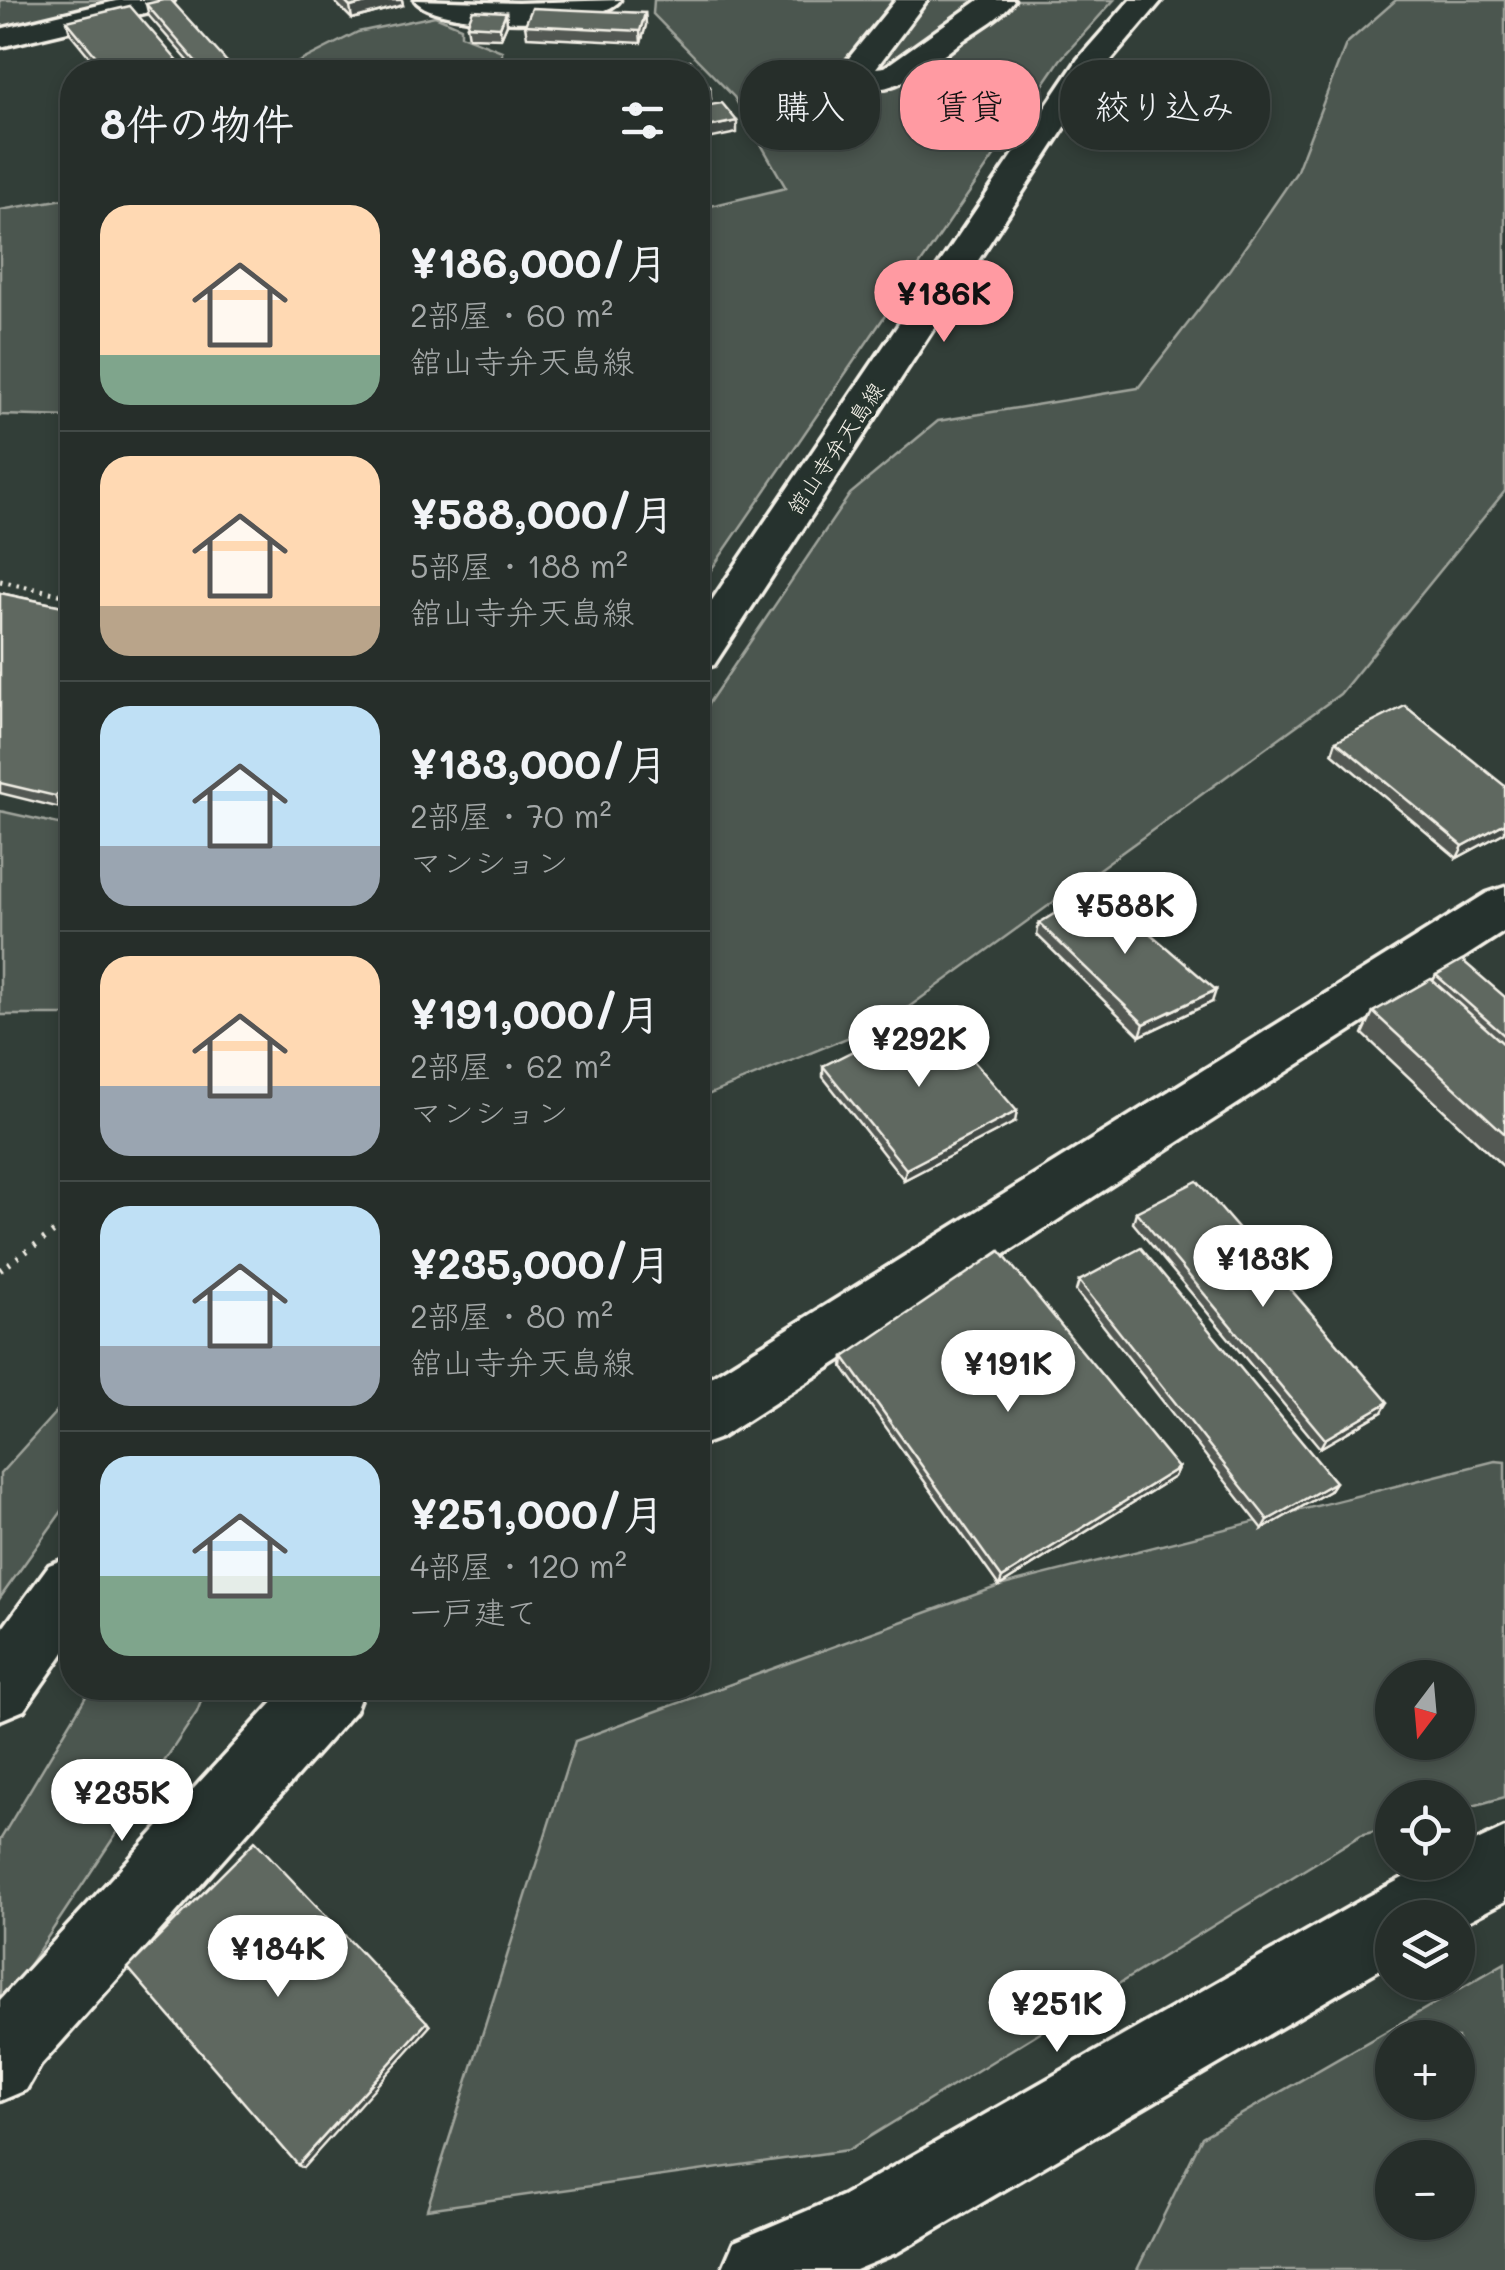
<!DOCTYPE html>
<html lang="ja">
<meta charset="utf-8">
<style>
body{margin:0;font-family:Mali,"Klee One",sans-serif;background:#2e3632;color:#f1f3f6;height:100vh;display:flex;flex-direction:column;font-size:38px;white-space:nowrap}
*{box-sizing:border-box;margin:0}
p{font-size:32px;color:#a4a8a8}
.icon{flex:none;width:55px;height:55px;fill:none;stroke:currentColor;stroke-width:2;stroke-linecap:round;stroke-linejoin:round}
.map{position:relative;flex:1;overflow:hidden}
.side{position:absolute;left:60px;top:60px;width:650px;height:1640px;display:flex;flex-direction:column;background:#262e2a;border-radius:40px;box-shadow:0 5px 15px #0003,0 0 0 2px #424a47}
.side>*{flex:none}
.top-card{position:absolute;left:740px;top:60px;width:615px;height:90px;display:flex;gap:20px}
.needle{width:65px;rotate:196deg}
.buttons{position:absolute;left:1375px;top:1660px;display:grid;gap:20px}
.buttons a{display:grid;place-items:center;width:100px;height:100px;border-radius:50%;background:#262e2a;box-shadow:0 5px 15px #0003,0 0 0 2px #424a47;font-size:50px}
.price{position:absolute;translate:-50% -85px;padding:0 22px;border-radius:35px;background:#fff;color:#222;font-size:32px;line-height:65px;filter:drop-shadow(0 2px 5px #0008)}
.price::after{content:'';position:absolute;left:50%;top:60px;width:30px;height:22px;margin-left:-15px;background:inherit;clip-path:polygon(0 0,100% 0,50% 100%)}
.price.active{background:#ff9aa2;color:#111}
ul{padding:0;list-style:none}
li{display:flex;align-items:center;gap:30px;height:250px;padding:0 40px}
li+li{border-top:2px solid #424a47}
li span{display:grid;place-items:center;flex:none;width:280px;height:200px;border-radius:30px;color:#555}
li>.icon{margin-inline-start:auto}
span .icon{width:120px;height:120px;fill:#fffc;stroke-width:1}
li b{font-size:42px}
h2{display:flex;justify-content:space-between;align-items:center;height:120px;padding:0 40px;font-size:42px}
.tag{padding:0 35px;border-radius:40px;background:#262e2a;box-shadow:0 5px 15px #0003,0 0 0 2px #424a47;font-size:35px;line-height:90px}
.tag.active{background:#ff9aa2;color:#111}
.map>svg:first-child{display:block}
</style>
<div class="map">
<svg width="1505" height="2270" viewBox="0 0 1505 2270">
<rect width="100%" height="100%" fill="#323e38"/>
<filter id="ink" filterUnits="userSpaceOnUse"><feTurbulence type="fractalNoise" baseFrequency=".01" numOctaves="2"/><feDisplacementMap in="SourceGraphic" scale="20" xChannelSelector="R" yChannelSelector="G"/><feConvolveMatrix kernelMatrix="1 2 1 2 8 2 1 2 1" color-interpolation-filters="sRGB"/></filter>
<g filter="url(#ink)">
<!-- green -->
<g fill="#4c564f" stroke="#a0a49c" stroke-width="2.5" fill-rule="evenodd">
<polygon points="0,0 143,0 0,33"/>
<polygon points="654,0 1114,0 1060,60 698,589 698,209 786,188 734,97 653,14"/>
<polygon points="1396,0 1505,0 1505,491 1340,694 891,1020 698,1099 698,719 850,494 938,421 1138,388 1230,269 1296,173 1346,44"/>
<polygon points="435,16 461,27 461,35 502,51 502,59 494,72 279,72 358,32"/>
<polygon points="72,194 72,417 0,415 0,210 64,199"/>
<polygon points="0,811 72,827 72,1015 0,1015"/>
<polygon points="72,1394 72,1497 0,1598 0,1474"/>
<path d="M1495,1461L1505,1462V1797L1458,1810V1798H1392V1827L1361,1835L848,2150L427,2209L575,1741L999,1586ZM1392,1678H1458V1742H1392Z"/>
<polygon points="91,1688 206,1688 197,1712 0,2009 0,1840"/>
<path d="M1505,1963V2270H1137L1202,2137ZM1392,2038H1458V2102H1392ZM1392,2158H1458V2222H1392Z"/>
</g>
<g fill="none" stroke-linecap="round" stroke-linejoin="round">
<!-- minor casing -->
<g stroke="#f4f1e8" stroke-width="7">
<g id="minor">
<polygon points="120,0 174,0 170,7 0,47 0,29"/>
<path d="M415,0L518,3L620,0C600,29 435,29 415,0Z"/>
<path d="M896,0H927L876,68L885,67L979,0H1014C1003,16 981,28 965,39C936,60 874,118 842,71L844,64Z"/>
<polygon points="1505,887 1505,931 720,1438 698,1446 698,1385 1487,893"/>
<polygon points="286,1688 364,1688 355,1711 40,2066 26,2090 0,2101 0,2000"/>
<polygon points="1505,1828 1505,1901 1458,1926 1458,1918 1392,1918 1392,1962 898,2252 855,2270 722,2270 734,2242 842,2196 1367,1897 1433,1862 1458,1862 1458,1850"/>
</g>
</g>
<!-- major casing -->
<g stroke="#f4f1e8" stroke-width="7">
<g id="major">
<polygon points="1130,0 1162,0 1101,72 714,665 698,669 698,621 1078,59"/>
<polygon points="72,1556 72,1641 24,1710 0,1720 0,1632 49,1565"/>
</g>
</g>
<!-- path-far1 -->
<polyline stroke="#f4f1e8" stroke-width="5" stroke-dasharray="2.5 6" stroke-linecap="butt" points="0,581 72,597"/>
<!-- path -->
<polyline stroke="#f4f1e8" stroke-width="6" stroke-dasharray="2.5 8" stroke-linecap="butt" points="0,1270 72,1219"/>
<!-- minor -->
<use href="#minor" fill="#26332d" fill-rule="evenodd"/>
<!-- major -->
<use href="#major" fill="#26332d" fill-rule="evenodd"/>
</g>
<!-- wall -->
<g fill="#525953" stroke="#f4f1e8" stroke-width="2.5">
<polygon points="333,0 402,0 403,5 352,19"/>
<polygon points="146,4 236,72 198,72 149,16"/>
<polygon points="506,12 507,24 501,38 469,37 467,25"/>
<polygon points="645,13 646,25 641,43 527,37 525,25"/>
<polygon points="67,21 187,72 102,72 70,33"/>
<polygon points="0,593 72,608 72,798 60,808 0,793"/>
<polygon points="1336,741 1505,786 1505,832 1457,858 1332,753"/>
<polygon points="1039,923 1212,1002 1140,1036 1037,935"/>
<polygon points="1436,975 1505,997 1505,1168 1363,1034 1373,1012 1433,981"/>
<polygon points="823,1066 1015,1122 904,1180 823,1077"/>
<polygon points="1136,1212 1382,1412 1320,1448 1133,1223"/>
<polygon points="1079,1281 1335,1482 1329,1491 1263,1529 1076,1291"/>
<polygon points="844,1357 1178,1468 1174,1477 999,1586 843,1367"/>
</g>
<!-- shaded-wall -->
<g fill="#424944" stroke="#f4f1e8" stroke-width="2.5">
<polygon points="377,0 402,0 403,5 352,19 350,7"/>
<polygon points="506,12 507,24 501,38 500,27"/>
<polygon points="645,13 646,25 641,43 640,31"/>
<polygon points="710,87 711,99 698,101 698,89"/>
<polygon points="737,121 737,133 698,141 698,129"/>
<polygon points="72,782 72,798 60,808 55,796"/>
<polygon points="1505,823 1505,832 1457,858 1463,846"/>
<polygon points="1216,990 1212,1002 1140,1036 1144,1024"/>
<polygon points="1017,1111 1015,1122 904,1180 906,1169"/>
<polygon points="1388,1402 1382,1412 1320,1448 1325,1439"/>
<polygon points="1178,1468 1174,1477 999,1586 1002,1578"/>
<polygon points="1335,1482 1329,1491 1263,1529 1268,1520"/>
<polygon points="427,2022 430,2026 303,2168 298,2165"/>
</g>
<!-- building -->
<g fill="#5f6861" stroke="#f4f1e8" stroke-width="2.5">
<polygon points="163,0 171,0 236,72 205,72 146,4"/>
<polygon points="343,0 377,0 350,7"/>
<polygon points="130,6 187,72 109,72 67,21"/>
<polygon points="532,8 645,13 640,31 525,25"/>
<polygon points="473,10 506,12 500,27 467,25"/>
<polygon points="690,60 710,87 698,89 698,72 623,72"/>
<polygon points="722,103 737,121 698,129 698,107"/>
<polygon points="0,593 72,608 72,782 55,796 0,783"/>
<polygon points="1405,706 1505,786 1505,823 1463,846 1336,741"/>
<polygon points="1097,888 1216,990 1144,1024 1039,923"/>
<polygon points="1462,960 1505,997 1505,1036 1436,975"/>
<polygon points="1431,979 1505,1045 1505,1134 1373,1012"/>
<polygon points="931,1012 1017,1111 906,1169 823,1066"/>
<polygon points="1197,1181 1388,1402 1325,1439 1136,1212"/>
<polygon points="1141,1248 1335,1482 1268,1520 1079,1281"/>
<polygon points="1000,1251 1178,1468 1002,1578 844,1357"/>
<polygon points="255,1841 427,2022 298,2165 128,1968"/>
</g>
</g>
<g text-anchor="middle" dominant-baseline="central" stroke-width="8" stroke-linejoin="round" paint-order="stroke">
<!-- far-street labels -->
<g font-size="22" fill="#f4f1e8" stroke="#26332d">
<text transform="translate(835 448) rotate(-56)">舘山寺弁天島線</text>
</g>
</g>
</svg>
<div class="buttons">
<a><svg class="needle" viewBox="-14 -14 28 28"><path d="M0-13l5 13h-10z" fill="#e53935"/><path d="M0 13l5-13h-10z" fill="#a4a8a8"/></svg></a>
<a><svg class="icon" aria-label="locate" viewBox="0 0 24 24"><circle cx="12" cy="12" r="6"/><path d="M12 2v4M12 18v4M2 12h4M18 12h4"/></svg></a>
<a><svg class="icon" aria-label="layers" viewBox="0 0 24 24"><path d="M12 4l9 5-9 5-9-5zM3 14l9 5 9-5"/></svg></a>
<a>+</a>
<a>−</a>
</div>
<b class="price active" style="left:944px;top:345px">¥186K</b>
<b class="price" style="left:1125px;top:957px">¥588K</b>
<b class="price" style="left:919px;top:1090px">¥292K</b>
<b class="price" style="left:1263px;top:1310px">¥183K</b>
<b class="price" style="left:1008px;top:1415px">¥191K</b>
<b class="price" style="left:122px;top:1844px">¥235K</b>
<b class="price" style="left:278px;top:2000px">¥184K</b>
<b class="price" style="left:1057px;top:2055px">¥251K</b>
<div class="top-card">
<a class="tag">購入</a>
<a class="tag active">賃貸</a>
<a class="tag">絞り込み</a>
</div>
<section class="side">
<h2>8件の物件<svg class="icon" aria-label="filters" viewBox="0 0 24 24"><path d="M4 7h16M4 17h16"/><circle cx="9" cy="7" r="2"/><circle cx="15" cy="17" r="2"/></svg></h2>
<ul>
<li><span style="background:linear-gradient(#ffd9b3 75%,#7fa58c 0)"><svg class="icon" aria-label="home" viewBox="0 0 24 24"><path d="M3 11l9-7 9 7M6 9v11h12V9"/></svg></span><div><b>¥186,000/月</b><p>2部屋 · 60 m²</p><p>舘山寺弁天島線</p></div></li>
<li><span style="background:linear-gradient(#ffd9b3 75%,#b9a48a 0)"><svg class="icon" aria-label="home" viewBox="0 0 24 24"><path d="M3 11l9-7 9 7M6 9v11h12V9"/></svg></span><div><b>¥588,000/月</b><p>5部屋 · 188 m²</p><p>舘山寺弁天島線</p></div></li>
<li><span style="background:linear-gradient(#bfe0f5 70%,#9aa5b1 0)"><svg class="icon" aria-label="home" viewBox="0 0 24 24"><path d="M3 11l9-7 9 7M6 9v11h12V9"/></svg></span><div><b>¥183,000/月</b><p>2部屋 · 70 m²</p><p>マンション</p></div></li>
<li><span style="background:linear-gradient(#ffd9b3 65%,#9aa5b1 0)"><svg class="icon" aria-label="home" viewBox="0 0 24 24"><path d="M3 11l9-7 9 7M6 9v11h12V9"/></svg></span><div><b>¥191,000/月</b><p>2部屋 · 62 m²</p><p>マンション</p></div></li>
<li><span style="background:linear-gradient(#bfe0f5 70%,#9aa5b1 0)"><svg class="icon" aria-label="home" viewBox="0 0 24 24"><path d="M3 11l9-7 9 7M6 9v11h12V9"/></svg></span><div><b>¥235,000/月</b><p>2部屋 · 80 m²</p><p>舘山寺弁天島線</p></div></li>
<li><span style="background:linear-gradient(#bfe0f5 60%,#7fa58c 0)"><svg class="icon" aria-label="home" viewBox="0 0 24 24"><path d="M3 11l9-7 9 7M6 9v11h12V9"/></svg></span><div><b>¥251,000/月</b><p>4部屋 · 120 m²</p><p>一戸建て</p></div></li>
</ul>
</section>
</div>
